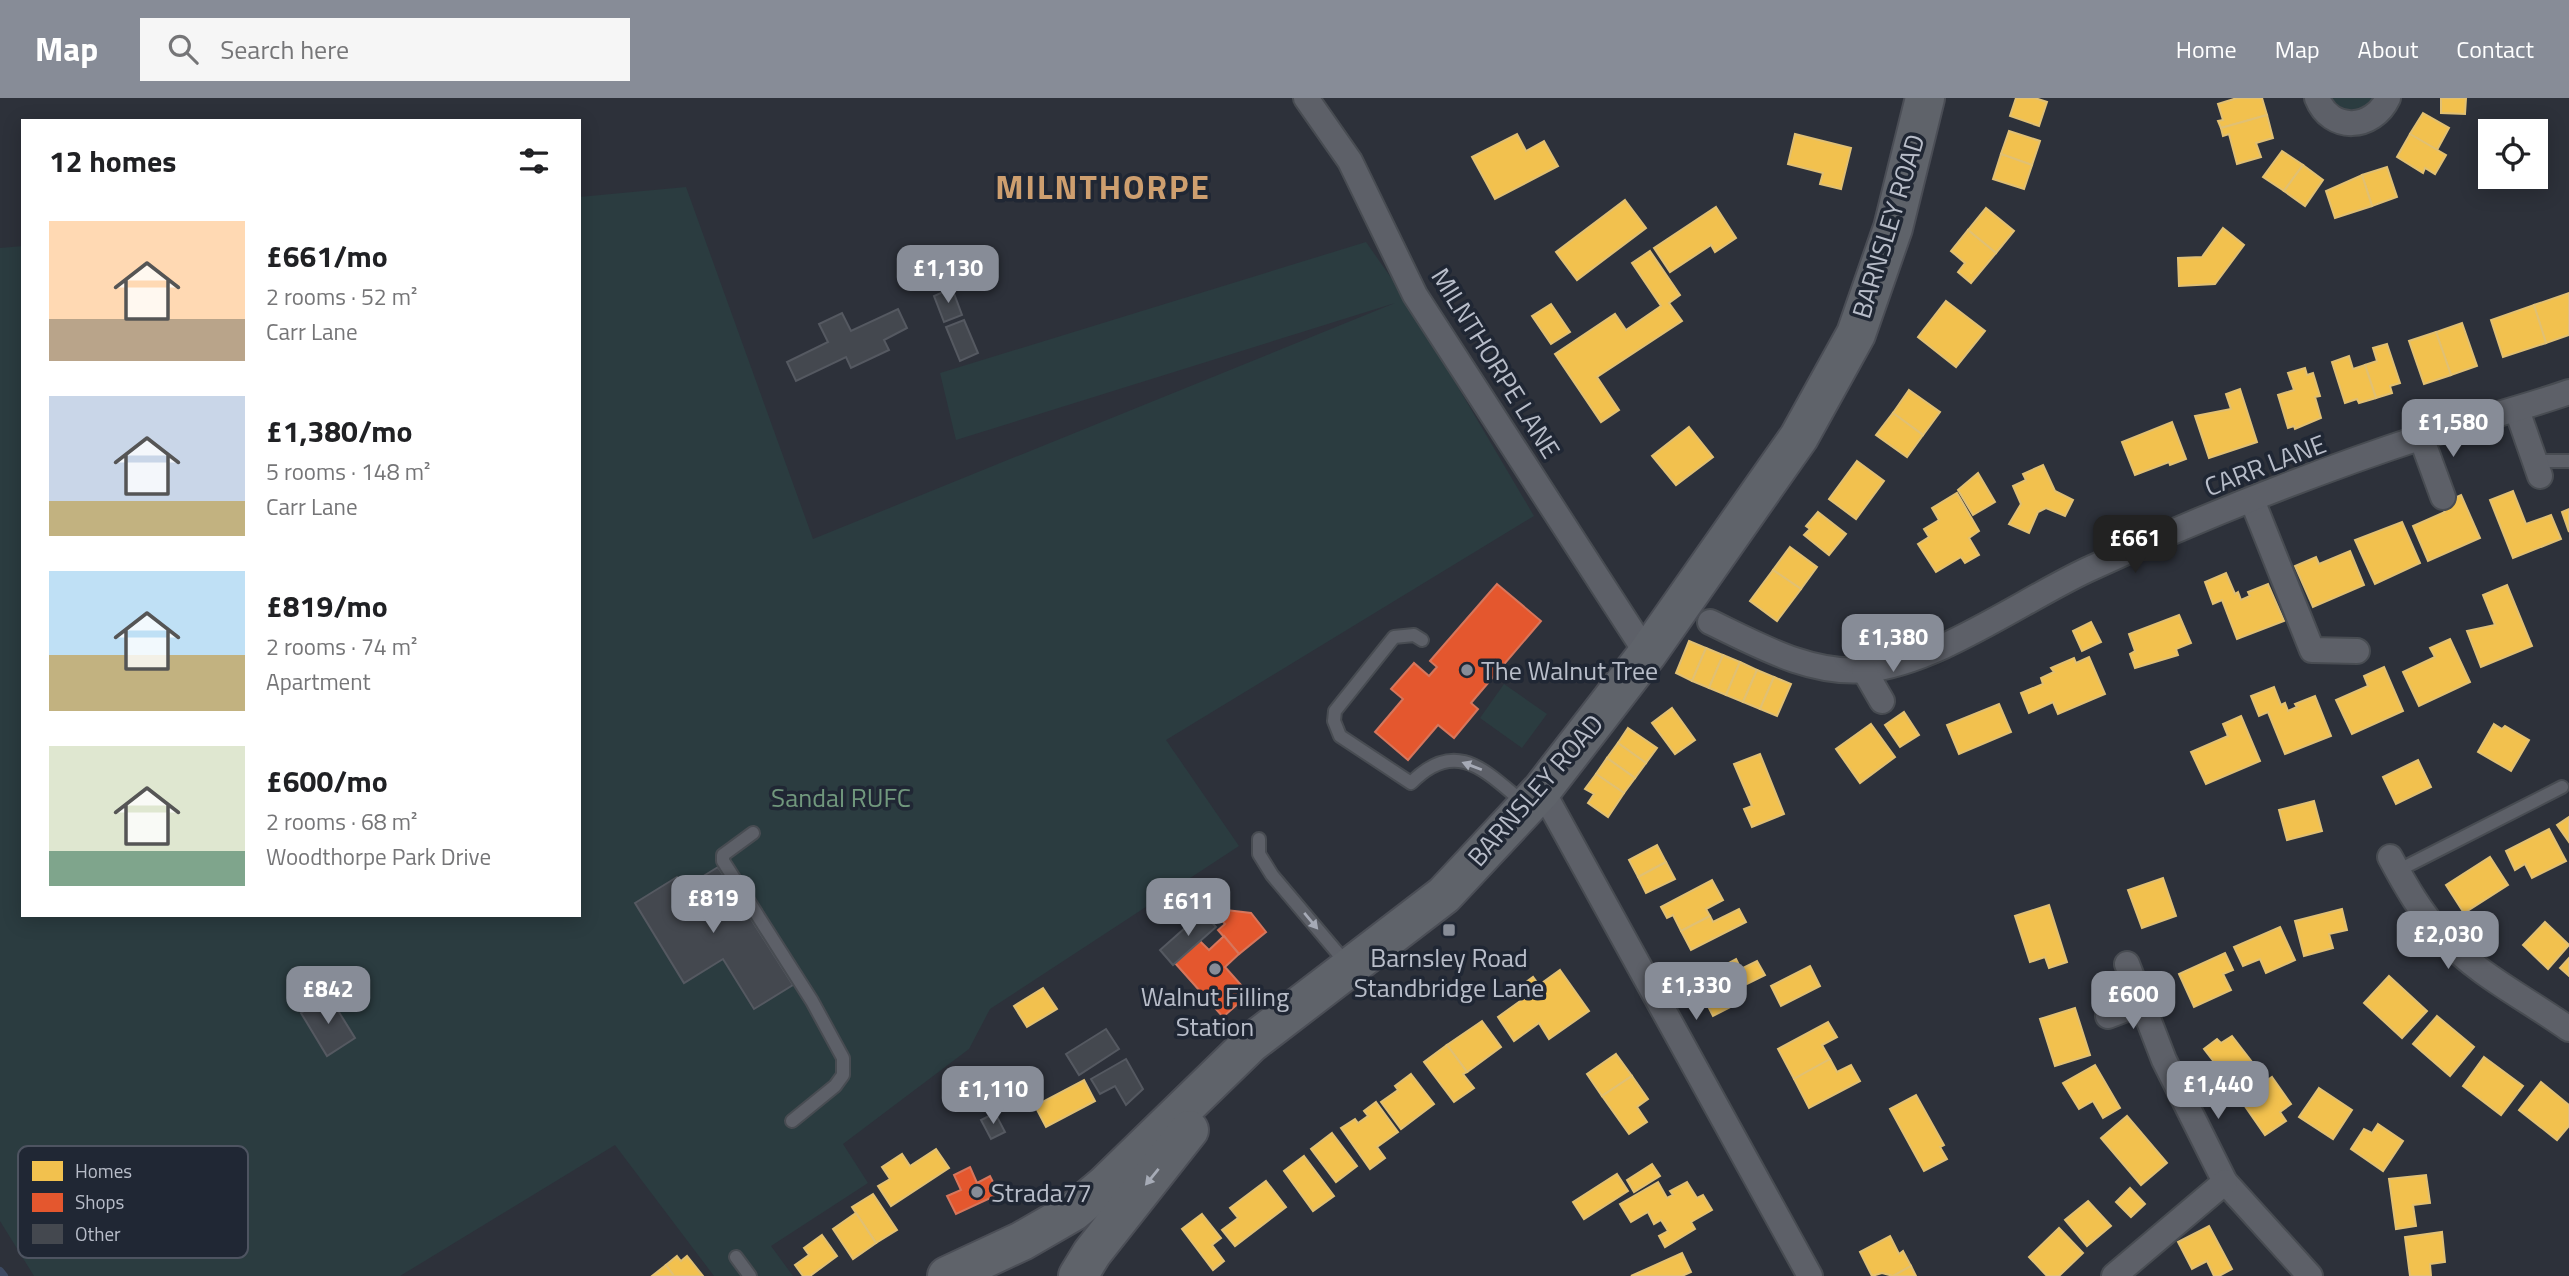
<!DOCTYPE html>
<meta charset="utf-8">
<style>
body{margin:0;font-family:"Titillium Web",sans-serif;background:#f6f6f6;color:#202124;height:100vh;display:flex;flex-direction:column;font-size:26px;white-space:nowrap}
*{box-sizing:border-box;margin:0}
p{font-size:23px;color:#757577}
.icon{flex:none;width:38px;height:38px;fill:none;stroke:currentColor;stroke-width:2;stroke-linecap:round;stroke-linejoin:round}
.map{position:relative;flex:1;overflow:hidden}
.side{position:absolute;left:21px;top:21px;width:560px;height:798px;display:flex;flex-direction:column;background:#fff;border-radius:0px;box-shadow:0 4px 18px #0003}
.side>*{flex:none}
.tools{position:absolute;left:2478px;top:21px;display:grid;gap:14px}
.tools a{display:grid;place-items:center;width:70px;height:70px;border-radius:0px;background:#fff;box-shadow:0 4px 18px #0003;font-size:35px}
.price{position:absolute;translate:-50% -60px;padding:0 16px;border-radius:14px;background:#878c97;color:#fff;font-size:23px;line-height:46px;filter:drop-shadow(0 2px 4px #0008)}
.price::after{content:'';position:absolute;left:50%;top:42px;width:21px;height:16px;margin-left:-10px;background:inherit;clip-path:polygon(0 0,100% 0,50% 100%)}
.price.current{background:#222;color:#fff}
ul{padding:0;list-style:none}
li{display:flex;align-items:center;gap:21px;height:175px;padding:0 28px}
li span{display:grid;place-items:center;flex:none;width:196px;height:140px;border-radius:0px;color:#555}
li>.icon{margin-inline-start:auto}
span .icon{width:84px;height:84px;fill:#fffc;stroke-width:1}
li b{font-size:30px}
h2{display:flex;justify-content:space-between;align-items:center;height:84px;padding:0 28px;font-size:30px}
header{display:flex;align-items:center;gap:42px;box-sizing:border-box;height:98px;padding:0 35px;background:#878c97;color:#fff}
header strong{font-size:33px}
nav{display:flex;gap:38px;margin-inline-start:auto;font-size:24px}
.search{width:490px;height:63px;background:#f6f6f6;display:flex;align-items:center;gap:18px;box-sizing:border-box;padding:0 24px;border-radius:0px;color:#757577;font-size:26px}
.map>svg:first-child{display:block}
</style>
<header>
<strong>Map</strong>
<div class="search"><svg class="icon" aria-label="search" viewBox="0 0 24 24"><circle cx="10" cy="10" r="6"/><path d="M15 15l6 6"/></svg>Search here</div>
<nav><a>Home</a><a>Map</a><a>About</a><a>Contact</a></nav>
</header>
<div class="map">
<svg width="2569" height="1178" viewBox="0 0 2569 1178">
<rect width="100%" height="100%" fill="#2d313a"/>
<!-- green -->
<g fill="#2b3c40">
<polygon points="2317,0 2388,0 2358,26"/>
<polygon points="686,89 813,441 1395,205 956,342 940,275 1366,144 1406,201 1534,418 1166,642 1239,748 990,911 969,951 843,1046 868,1085 771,1148 793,1178 714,1178 615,1047 400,1178 34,1178 0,1123 0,150 23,148 23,817 579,817 579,99"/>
<polygon points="1504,586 1547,616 1522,650 1480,620"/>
</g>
<!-- homes -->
<g fill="#f2c14e" stroke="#e1c073" stroke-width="2">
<polygon points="2016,0 2035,0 2047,4 2039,28 2010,18"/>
<polygon points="2237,0 2262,0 2267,17 2221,30 2218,23 2223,22 2218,6"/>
<polygon points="2441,0 2466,0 2465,16 2441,15"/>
<polygon points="2423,15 2449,30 2437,52 2410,36"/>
<polygon points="2267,17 2273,40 2256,45 2261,59 2237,66 2229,36 2223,38 2221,30"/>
<polygon points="2009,33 2040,43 2032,67 2001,56"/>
<polygon points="1517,36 1526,53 1544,43 1558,68 1495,101 1472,59"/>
<polygon points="1795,36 1851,50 1841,91 1820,86 1823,75 1788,66"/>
<polygon points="2410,36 2446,57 2435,76 2425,70 2423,75 2397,59"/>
<polygon points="2282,53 2303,67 2284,93 2263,79"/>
<polygon points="2001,56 2032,67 2024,91 1993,81"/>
<polygon points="2303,67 2323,82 2305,108 2284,93"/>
<polygon points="2387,69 2397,99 2372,108 2362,77"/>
<polygon points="2362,77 2372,108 2335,120 2326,93"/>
<polygon points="1625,102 1646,130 1577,182 1556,154"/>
<polygon points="1716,109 1736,140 1715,154 1711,147 1670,174 1654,150"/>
<polygon points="1986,110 2014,133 1996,155 1968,132"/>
<polygon points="2223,130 2244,147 2215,186 2179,188 2178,160 2202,159"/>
<polygon points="1968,132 1996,155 1971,185 1958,174 1965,165 1951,153"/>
<polygon points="1650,153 1680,197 1669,205 1682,223 1597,279 1619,312 1601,324 1555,256 1615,216 1626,232 1661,208 1632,165"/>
<polygon points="2569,195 2569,237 2546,245 2534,207"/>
<polygon points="1946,203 1985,233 1956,269 1918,239"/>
<polygon points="1551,206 1570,234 1551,246 1532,218"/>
<polygon points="2534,207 2546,245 2503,259 2491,222"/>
<polygon points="2462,225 2477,268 2451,277 2436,234"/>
<polygon points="2436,234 2451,277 2424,286 2409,243"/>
<polygon points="2387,246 2400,285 2390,288 2392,295 2376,300 2365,267 2377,263 2373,250"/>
<polygon points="2349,258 2353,271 2365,267 2376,300 2359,305 2357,301 2345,305 2332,264"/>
<polygon points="2305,270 2307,277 2313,275 2320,298 2315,299 2321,320 2295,331 2294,328 2288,330 2278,297 2294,292 2288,275"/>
<polygon points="2240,291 2257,344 2209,360 2195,318 2231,311 2226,296"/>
<polygon points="1909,292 1940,314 1923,337 1893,315"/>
<polygon points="1893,315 1923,337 1907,359 1876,337"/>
<polygon points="2172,324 2186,361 2170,367 2169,364 2135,377 2122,344"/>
<polygon points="1689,329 1713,359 1676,387 1652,358"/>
<polygon points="1857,363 1884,383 1856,421 1829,401"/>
<polygon points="2043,367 2055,393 2073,402 2065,418 2046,410 2038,414 2029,435 2009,426 2021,406 2013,388 2026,382 2023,376"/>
<polygon points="1978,375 1995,404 1973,417 1958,392"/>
<polygon points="2513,393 2526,426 2551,417 2561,441 2513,460 2490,402"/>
<polygon points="1957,395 1979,433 1969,440 1979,457 1965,465 1961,459 1936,474 1918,446 1929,439 1924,431 1939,422 1932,410"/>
<polygon points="2461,397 2480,440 2428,463 2413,428 2445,414 2441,406"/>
<polygon points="2569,411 2569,434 2562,414"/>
<polygon points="1818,414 1846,436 1829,457 1804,437 1810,431 1806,428"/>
<polygon points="2402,424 2420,465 2375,486 2355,442"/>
<polygon points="1790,449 1817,469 1801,491 1773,472"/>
<polygon points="2350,453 2364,487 2313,509 2295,468 2316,459 2319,466"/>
<polygon points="1773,472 1801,491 1777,523 1750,503"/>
<polygon points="2226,475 2235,496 2238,494 2241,502 2250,498 2248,494 2268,486 2284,523 2237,541 2222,502 2213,506 2205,484"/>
<polygon points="2507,487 2532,548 2481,569 2467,533 2495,527 2483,497"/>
<polygon points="2179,517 2191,545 2176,551 2178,557 2135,570 2130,556 2135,553 2129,536"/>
<polygon points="2091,524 2101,544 2082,553 2073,533"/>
<polygon points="2450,541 2470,584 2419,608 2403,574 2435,559 2430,550"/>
<polygon points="1689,543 1706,550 1692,583 1676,575"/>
<polygon points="1706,550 1723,557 1709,590 1692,583"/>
<polygon points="1723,557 1740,564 1726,597 1709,590"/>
<polygon points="2089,559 2105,596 2058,616 2053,604 2029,615 2021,595 2043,586 2041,580 2054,574 2051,570 2074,560 2076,565"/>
<polygon points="1740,564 1757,572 1743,604 1726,597"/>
<polygon points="2384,569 2403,613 2352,636 2336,602 2368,588 2364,578"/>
<polygon points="1757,572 1774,579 1760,611 1743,604"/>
<polygon points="1774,579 1791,586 1777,618 1760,611"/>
<polygon points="2274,589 2281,607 2285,605 2288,613 2297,609 2295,606 2315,598 2331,638 2285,656 2268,614 2259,618 2251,598"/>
<polygon points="1999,606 2011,634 1959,656 1947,627"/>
<polygon points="1672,610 1695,642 1675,656 1652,625"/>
<polygon points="1904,614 1919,637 1900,649 1885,627"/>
<polygon points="2241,618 2260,663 2206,686 2191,654 2228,638 2223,626"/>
<polygon points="1871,626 1895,659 1860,685 1836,651"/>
<polygon points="2494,626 2502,631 2505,628 2529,642 2511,673 2478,654"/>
<polygon points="1628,630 1657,650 1646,665 1618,645"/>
<polygon points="1618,645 1646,665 1635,680 1607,660"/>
<polygon points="1760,656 1784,716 1752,729 1744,711 1752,708 1734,666"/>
<polygon points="1607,660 1635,680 1624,695 1596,676"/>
<polygon points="2418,662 2431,689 2396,706 2383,679"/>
<polygon points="1596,676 1624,695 1608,719 1588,705 1594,696 1585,691"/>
<polygon points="2314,703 2322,733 2287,742 2279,712"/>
<polygon points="2569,719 2569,744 2557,727"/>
<polygon points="2549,731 2566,763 2532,780 2525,766 2515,772 2506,753"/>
<polygon points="1657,747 1666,764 1638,779 1629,762"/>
<polygon points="2490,759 2508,787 2464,815 2446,787"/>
<polygon points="1666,764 1675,781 1646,795 1638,779"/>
<polygon points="2163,780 2176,818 2142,830 2128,792"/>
<polygon points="1712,782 1723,802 1706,811 1710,818 1681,833 1673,817 1667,820 1661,809"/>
<polygon points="2049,807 2067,864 2049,870 2045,859 2030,864 2015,818"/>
<polygon points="1739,811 1746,824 1691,852 1681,833 1710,818 1713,824"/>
<polygon points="2342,811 2347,832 2329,836 2333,850 2304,858 2295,823"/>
<polygon points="2545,824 2569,847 2548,871 2523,847"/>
<polygon points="2280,829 2295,862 2266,875 2260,861 2243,868 2234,849"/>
<polygon points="2225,855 2233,872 2223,876 2231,892 2194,909 2179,876"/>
<polygon points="2569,860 2569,878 2560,870"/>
<polygon points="1736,861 1741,871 1757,863 1765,877 1747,886 1744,880 1734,885 1744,902 1713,918 1695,883"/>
<polygon points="1810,868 1820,888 1781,908 1771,888"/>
<polygon points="1560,872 1589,913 1549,941 1539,925 1514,943 1498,919 1523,901 1516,891 1533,879 1539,887"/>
<polygon points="2389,878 2427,913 2402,940 2364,905"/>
<polygon points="1043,890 1057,911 1027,929 1014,908"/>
<polygon points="2075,910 2090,957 2055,968 2040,921"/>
<polygon points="2437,918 2474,949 2450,978 2413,946"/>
<polygon points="1482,923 1501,949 1467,974 1447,947"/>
<polygon points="1828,924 1837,939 1822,947 1830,961 1794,981 1778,951"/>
<polygon points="2232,938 2259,973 2235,991 2204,951 2217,941 2221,945"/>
<polygon points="1447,947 1467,974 1463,976 1474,990 1454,1004 1424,964"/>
<polygon points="1616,956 1632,978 1602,998 1587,976"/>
<polygon points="2484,959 2523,988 2501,1017 2463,988"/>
<polygon points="1830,961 1837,974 1851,967 1860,983 1809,1010 1794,981"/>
<polygon points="2095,967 2120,1010 2103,1020 2093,1003 2079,1011 2063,985"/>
<polygon points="1411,976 1434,1006 1401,1031 1381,1004 1398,992 1395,988"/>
<polygon points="1632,978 1648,1001 1637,1009 1647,1024 1629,1036 1602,998"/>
<polygon points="2272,979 2291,1006 2280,1014 2286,1023 2265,1037 2240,1001"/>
<polygon points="1084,982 1095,1003 1046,1029 1035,1008"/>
<polygon points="2541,984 2569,1007 2569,1028 2557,1042 2519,1012"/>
<polygon points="2319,990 2352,1012 2333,1041 2299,1019"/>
<polygon points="1916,997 1944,1047 1940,1049 1947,1061 1924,1073 1890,1011"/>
<polygon points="1376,1004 1398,1034 1377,1049 1385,1060 1370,1071 1341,1030 1355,1021 1358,1025 1368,1018 1364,1013"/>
<polygon points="2127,1018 2167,1065 2141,1087 2101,1040"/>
<polygon points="2378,1026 2403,1043 2383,1073 2351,1051 2364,1031 2372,1035"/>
<polygon points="1332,1035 1357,1068 1336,1084 1311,1051"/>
<polygon points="936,1051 949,1070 891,1108 878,1088 890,1081 882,1069 902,1056 910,1068"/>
<polygon points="1304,1058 1334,1098 1313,1113 1284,1073"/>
<polygon points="1652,1066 1660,1078 1634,1094 1627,1082"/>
<polygon points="1617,1076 1628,1093 1584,1121 1573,1104"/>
<polygon points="2426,1077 2430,1105 2413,1107 2416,1128 2396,1131 2389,1081"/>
<polygon points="1266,1083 1286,1109 1235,1148 1222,1132 1238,1120 1230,1110"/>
<polygon points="1658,1084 1667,1100 1673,1097 1670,1093 1687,1084 1697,1100 1703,1097 1712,1112 1691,1124 1695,1131 1665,1149 1659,1138 1668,1133 1661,1122 1654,1126 1648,1114 1631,1124 1620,1106"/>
<polygon points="2130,1090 2145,1106 2131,1119 2116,1104"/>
<polygon points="873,1096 897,1132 876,1145 852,1109"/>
<polygon points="2088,1103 2111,1128 2087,1148 2065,1122"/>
<polygon points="856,1115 876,1145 853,1161 833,1131"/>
<polygon points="1202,1116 1221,1140 1212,1147 1224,1163 1213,1172 1182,1131"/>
<polygon points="2209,1128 2232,1171 2219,1178 2214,1178 2207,1163 2192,1171 2178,1144"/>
<polygon points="2059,1130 2083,1155 2059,1178 2047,1178 2029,1159"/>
<polygon points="2442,1134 2445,1164 2430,1166 2431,1178 2410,1178 2405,1139"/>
<polygon points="822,1137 837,1158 810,1178 803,1178 795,1167 809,1157 804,1150"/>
<polygon points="1890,1138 1899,1156 1903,1153 1911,1168 1893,1178 1882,1175 1872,1178 1860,1154"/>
<polygon points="1682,1155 1691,1174 1682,1178 1631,1178"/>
<polygon points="677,1158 681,1163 687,1158 703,1178 674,1178 666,1167"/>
<polygon points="666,1167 674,1178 652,1178"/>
<polygon points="1911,1168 1916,1178 1893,1178"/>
</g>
<!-- shops -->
<g fill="#e4572e" stroke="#d7765c" stroke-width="2">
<polygon points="1497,486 1541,523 1471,605 1478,611 1454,640 1438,627 1408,662 1375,634 1403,601 1391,591 1414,565 1429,578 1437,569 1430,563"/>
<polygon points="1226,812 1251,815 1266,834 1239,856 1218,832 1225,826 1218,818"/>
<polygon points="1224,838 1239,856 1225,869 1249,896 1223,919 1175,865 1200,843 1209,852"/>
<polygon points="970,1069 977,1085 990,1078 999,1096 956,1116 947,1098 961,1092 954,1077"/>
</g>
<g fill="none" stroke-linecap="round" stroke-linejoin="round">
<!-- stream -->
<polyline stroke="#3d4a62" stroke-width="8" points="0,1173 4,1178"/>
</g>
<!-- building -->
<g fill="#44484f" stroke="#555961" stroke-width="2">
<polygon points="952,190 962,217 944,224 934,198"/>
<polygon points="898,211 907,230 884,242 889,252 851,270 846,259 796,283 787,264 828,244 819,226 842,215 851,233"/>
<polygon points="964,222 978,255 960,263 946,229"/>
<polygon points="718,769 793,887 754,911 723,861 684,885 635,805 677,779 684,790"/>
<polygon points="1203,814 1216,829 1173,867 1160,852"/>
<polygon points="329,898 355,940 327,958 301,915"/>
<polygon points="1106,931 1119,951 1079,977 1066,956"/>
<polygon points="1126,961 1143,991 1126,1007 1115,988 1100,996 1091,981"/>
<polygon points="995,1015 1005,1034 991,1041 981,1022"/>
</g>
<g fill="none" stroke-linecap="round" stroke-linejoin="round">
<!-- service casing -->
<g stroke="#484c52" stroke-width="16">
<g id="service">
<polyline points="2535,363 2569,363"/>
<path d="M1422,542L1414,537L1394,539L1335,613L1334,623L1340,638L1411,685C1456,639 1485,673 1524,705"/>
<polyline points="753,735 723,757 723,763 812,903 843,960 843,977 835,988 792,1023"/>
<polyline points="1259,741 1259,756 1272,777 1347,866"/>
<polyline points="2397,773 2562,689"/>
<polyline points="736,1159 750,1178"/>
</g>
</g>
<!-- minor casing -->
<g stroke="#484c52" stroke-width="28">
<g id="minor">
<polyline points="1306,0 1350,63 1415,197 1647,556"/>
<path d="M2317,0C2331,35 2373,32 2388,0"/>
<polyline points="2517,312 2540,378"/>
<polyline points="2421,339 2443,399"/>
<polyline points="2252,402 2312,552 2357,553"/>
<path d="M1710,524C1758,547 1810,577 1865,572C1937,565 2021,503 2087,472C2195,422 2309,376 2422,339C2471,323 2520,311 2569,294"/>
<polyline points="1864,572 1882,603"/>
<polyline points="1542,692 1810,1178"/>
<path d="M2390,759C2405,787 2421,815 2443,839C2478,877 2527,901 2569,931"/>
<polyline points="2127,866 2164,962 2225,1084 2310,1178"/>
<polyline points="2108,918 2142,905"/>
<polyline points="2114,1178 2225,1084"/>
</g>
</g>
<!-- primary casing -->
<g stroke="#4b4e56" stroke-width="42">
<g id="primary">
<polyline points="947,1178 1022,1143 1074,1113 1105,1087 1251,945 1444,797 1542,692 1647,556 1799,339 1856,236 1893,130 1925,0"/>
<polyline points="1078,1178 1092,1155 1189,1032"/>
</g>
</g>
<!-- service -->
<use href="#service" stroke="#5d6068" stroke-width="12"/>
<!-- minor -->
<use href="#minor" stroke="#5d6068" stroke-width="24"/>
<!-- primary -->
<use href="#primary" stroke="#5f636a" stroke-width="38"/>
</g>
<!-- one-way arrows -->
<defs><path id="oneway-solid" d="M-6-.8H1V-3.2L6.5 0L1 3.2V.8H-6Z" transform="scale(1.75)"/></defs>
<g fill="#a6aab6">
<use href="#oneway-solid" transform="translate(1472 668) rotate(-159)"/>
<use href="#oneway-solid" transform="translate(1311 823) rotate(50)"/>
</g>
<use fill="#a6abb6" href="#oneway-solid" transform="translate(1152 1079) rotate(129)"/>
<!-- markers -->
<g fill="#878c97" stroke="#202734" stroke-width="2.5">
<circle cx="1467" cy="572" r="7"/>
<rect x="1442" y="825" width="14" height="14" rx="3.5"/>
<circle cx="1215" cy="871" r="7"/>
<circle cx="977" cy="1094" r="7"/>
</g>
<g text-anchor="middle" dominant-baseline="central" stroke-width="7" stroke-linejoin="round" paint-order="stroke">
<!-- street labels -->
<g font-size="26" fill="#b8bdc9" stroke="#202734">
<text transform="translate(1888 128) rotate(-73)">BARNSLEY ROAD</text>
<text transform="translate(1496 265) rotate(58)">MILNTHORPE LANE</text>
<text transform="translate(2265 367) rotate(-21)">CARR LANE</text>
<text transform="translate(1535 692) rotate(-49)">BARNSLEY ROAD</text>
</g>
<!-- poi labels -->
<g font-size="26" fill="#b8bdc9" stroke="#202734" text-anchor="start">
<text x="1481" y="572">The Walnut Tree</text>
<text x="1449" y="859" text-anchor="middle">Barnsley Road<tspan x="1449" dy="30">Standbridge Lane</tspan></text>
<text x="1215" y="898" text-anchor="middle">Walnut Filling<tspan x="1215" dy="30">Station</tspan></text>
<text x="991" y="1094">Strada77</text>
</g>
<!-- park labels -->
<g font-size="26" fill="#71987d" stroke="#202734">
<text x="841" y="699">Sandal RUFC</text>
</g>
<!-- district labels -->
<g font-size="33" font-weight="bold" letter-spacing="2" fill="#ce9f6f" stroke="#202734">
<text x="1103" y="89">MILNTHORPE</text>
</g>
</g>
<!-- legend -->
<rect x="18" y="1048" width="230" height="112" rx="10" fill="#202734" stroke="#4e5461" stroke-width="2"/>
<rect x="32" y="1063" width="31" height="20" fill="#f2c14e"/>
<rect x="32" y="1095" width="31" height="19" fill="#e4572e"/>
<rect x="32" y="1126" width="31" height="20" fill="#44484f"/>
<g font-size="19" fill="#b8bdc9">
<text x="75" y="1080">Homes</text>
<text x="75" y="1111">Shops</text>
<text x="75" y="1143">Other</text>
</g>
</svg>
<div class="tools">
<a><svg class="icon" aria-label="locate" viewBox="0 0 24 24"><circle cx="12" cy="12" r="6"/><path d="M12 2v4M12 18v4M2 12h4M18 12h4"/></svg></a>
</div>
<b class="price" style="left:948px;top:207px">£1,130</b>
<b class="price" style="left:2453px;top:361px">£1,580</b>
<b class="price current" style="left:2135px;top:477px">£661</b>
<b class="price" style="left:1893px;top:576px">£1,380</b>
<b class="price" style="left:713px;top:837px">£819</b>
<b class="price" style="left:1188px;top:840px">£611</b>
<b class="price" style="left:2448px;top:873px">£2,030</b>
<b class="price" style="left:1696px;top:924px">£1,330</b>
<b class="price" style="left:328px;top:928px">£842</b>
<b class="price" style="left:2133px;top:933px">£600</b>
<b class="price" style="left:2218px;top:1023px">£1,440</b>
<b class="price" style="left:993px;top:1028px">£1,110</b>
<section class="side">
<h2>12 homes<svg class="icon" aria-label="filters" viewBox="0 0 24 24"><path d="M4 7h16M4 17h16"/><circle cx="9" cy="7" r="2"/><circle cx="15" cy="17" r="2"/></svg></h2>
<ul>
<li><span style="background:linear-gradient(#ffd9b3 70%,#b9a48a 0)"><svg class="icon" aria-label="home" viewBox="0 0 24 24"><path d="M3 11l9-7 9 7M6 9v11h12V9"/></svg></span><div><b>£661/mo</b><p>2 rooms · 52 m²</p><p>Carr Lane</p></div></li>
<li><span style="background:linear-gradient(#c9d6e8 75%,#c2b280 0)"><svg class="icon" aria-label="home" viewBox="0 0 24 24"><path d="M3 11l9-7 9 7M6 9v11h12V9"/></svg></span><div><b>£1,380/mo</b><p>5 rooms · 148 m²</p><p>Carr Lane</p></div></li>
<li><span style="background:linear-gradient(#bfe0f5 60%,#c2b280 0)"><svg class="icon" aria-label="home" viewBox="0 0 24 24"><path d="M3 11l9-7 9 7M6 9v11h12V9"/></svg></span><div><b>£819/mo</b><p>2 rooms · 74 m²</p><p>Apartment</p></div></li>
<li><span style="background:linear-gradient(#dfe7d0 75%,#7fa58c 0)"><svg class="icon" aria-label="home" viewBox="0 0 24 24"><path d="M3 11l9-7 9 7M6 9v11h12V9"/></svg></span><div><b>£600/mo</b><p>2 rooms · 68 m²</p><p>Woodthorpe Park Drive</p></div></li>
</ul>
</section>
</div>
